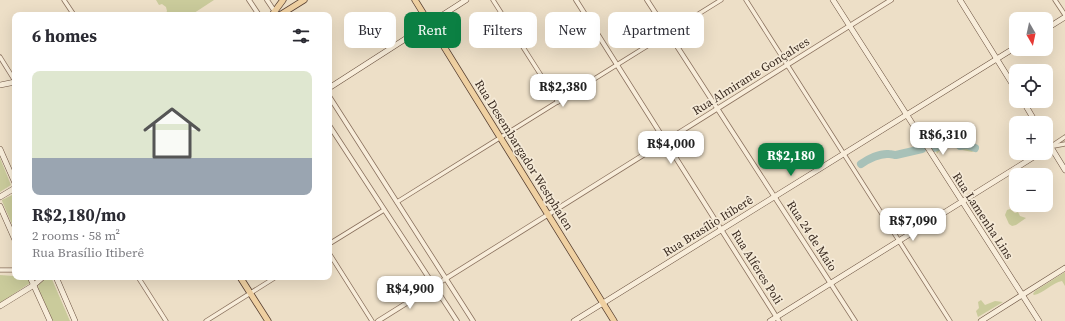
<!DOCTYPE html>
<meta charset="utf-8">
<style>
body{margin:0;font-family:"Source Serif 4",serif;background:#f7f7f7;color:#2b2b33;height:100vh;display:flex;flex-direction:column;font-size:15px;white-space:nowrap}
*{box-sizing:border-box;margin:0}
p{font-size:13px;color:#7c7c81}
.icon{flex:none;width:22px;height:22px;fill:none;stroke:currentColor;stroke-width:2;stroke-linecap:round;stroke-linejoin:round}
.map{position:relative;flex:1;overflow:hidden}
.side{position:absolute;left:12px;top:12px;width:320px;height:268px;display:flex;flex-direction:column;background:#fff;border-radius:8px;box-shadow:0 4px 16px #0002}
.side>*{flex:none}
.top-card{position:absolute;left:344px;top:12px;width:380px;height:36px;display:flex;gap:8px}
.needle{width:26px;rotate:171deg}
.buttons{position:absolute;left:1009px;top:12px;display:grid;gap:8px}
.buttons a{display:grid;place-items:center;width:44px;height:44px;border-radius:8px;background:#fff;box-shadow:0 4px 16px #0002;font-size:20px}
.price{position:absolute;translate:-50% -34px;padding:0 9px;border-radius:8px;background:#fff;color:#222;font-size:13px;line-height:26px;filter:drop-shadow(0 1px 2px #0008)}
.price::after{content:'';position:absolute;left:50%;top:24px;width:12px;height:9px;margin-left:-6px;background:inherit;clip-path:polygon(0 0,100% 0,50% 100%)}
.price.on{background:#0b8043;color:#fff}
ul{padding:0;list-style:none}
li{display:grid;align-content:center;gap:8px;height:212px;padding:0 20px}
li span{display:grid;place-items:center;height:124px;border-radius:8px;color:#555}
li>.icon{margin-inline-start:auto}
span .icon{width:72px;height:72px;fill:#fffc;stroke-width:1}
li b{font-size:17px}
h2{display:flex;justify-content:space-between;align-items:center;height:48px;padding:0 20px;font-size:17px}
.pill{padding:0 14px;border-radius:8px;background:#fff;box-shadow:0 4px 16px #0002;font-size:14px;line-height:36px}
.pill.on{background:#0b8043;color:#fff}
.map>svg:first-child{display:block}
</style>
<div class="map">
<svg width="1065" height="321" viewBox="0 0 1065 321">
<rect width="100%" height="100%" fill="#eddfc7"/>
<!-- green -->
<g fill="#cacb9b">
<polygon points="156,0 214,0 191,15 165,15 167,11 166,7 162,4 159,5"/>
<polygon points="955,136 956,140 964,144 972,140 978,148 972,152 958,149 953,144 941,147 940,150 937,154 934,146"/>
<polygon points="0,158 11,185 0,192"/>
<polygon points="12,195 15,196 15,231 2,201 2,200"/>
<polygon points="1010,209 1015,213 1018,212 1020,216 1026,218 1016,225 1012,226 1009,224 1005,215 1007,210"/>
<path d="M1065,272V286L1062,281C1052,283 1044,293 1034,295L1033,294L1035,291Z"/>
<polygon points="0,275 27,277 30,283 0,303"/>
<polygon points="48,277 51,277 70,321 53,321 38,288 39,284"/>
<polygon points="981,300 985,305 995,301 1003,302 978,317 976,311 979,308 978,302"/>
</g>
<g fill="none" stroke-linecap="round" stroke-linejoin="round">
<!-- river -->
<g stroke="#a8c1b8" stroke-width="8">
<polyline points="934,148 953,142 956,142 960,146 967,145 975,148"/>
<path d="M861,164C868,159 880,153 889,154C892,154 894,155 896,155L922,149"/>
</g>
<!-- minor casing -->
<g stroke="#89705d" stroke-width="5">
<g id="minor">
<polyline points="64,0 74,15"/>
<polyline points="493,0 558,102"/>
<polyline points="746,0 950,321"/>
<polyline points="1055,0 1065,15"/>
<polyline points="0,57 15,81"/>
<polyline points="1054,146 1065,144"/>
<polyline points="1050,147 1065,137"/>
<polyline points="397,202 721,0"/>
<polyline points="329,244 384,210"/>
<polyline points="329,253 372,321"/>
<polyline points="0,270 15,270"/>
<polyline points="138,277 166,321"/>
<polyline points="206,321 276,277"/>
</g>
</g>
<!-- tertiary casing -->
<g stroke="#89705d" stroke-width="5.5">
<g id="tertiary">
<polyline points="249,0 259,15"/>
<polyline points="267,0 277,15"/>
<polyline points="576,0 779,321"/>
<polyline points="647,0 855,321"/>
<polyline points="329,96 473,321"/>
<polyline points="329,125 457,321"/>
<polyline points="378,321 891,0"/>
</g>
</g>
<!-- secondary casing -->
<g stroke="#6b5240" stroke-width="6">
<g id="secondary">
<polyline points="833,0 1039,321"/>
<polyline points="960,0 1016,90"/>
<polyline points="1046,29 1065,17"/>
<polyline points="0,85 15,82"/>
<polyline points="329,88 466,0"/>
<polyline points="1023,101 1036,123"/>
<polyline points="1046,139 1065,170"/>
<polyline points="0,149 15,183"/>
<polyline points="0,197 15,188"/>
<polyline points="0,206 15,240"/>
<polyline points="30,277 50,321"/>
<polyline points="56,277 75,321"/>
<polyline points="0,306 34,285 43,277"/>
<polyline points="574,321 1016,47"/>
<polyline points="770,321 1040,153"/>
<polyline points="981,321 1065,268"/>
</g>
</g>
<!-- primary casing -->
<g stroke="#573f31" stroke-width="7">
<g id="primary">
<polyline points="415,0 614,321"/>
<polyline points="272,15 283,0"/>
<polyline points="280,15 304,0"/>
<polyline points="240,277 268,321"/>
</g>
</g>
<!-- minor -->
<use href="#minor" stroke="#f8edda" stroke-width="3.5"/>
<!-- tertiary -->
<use href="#tertiary" stroke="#f8edda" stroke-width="4"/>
<!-- secondary -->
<use href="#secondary" stroke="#f8edda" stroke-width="5"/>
<!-- primary -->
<use href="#primary" stroke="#efd0a1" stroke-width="5.5"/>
</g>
<g text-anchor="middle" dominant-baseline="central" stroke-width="3.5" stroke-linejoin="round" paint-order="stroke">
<!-- street labels -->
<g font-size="12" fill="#392a20" stroke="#f5ead7">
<text transform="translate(751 76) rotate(-32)">Rua Almirante Gonçalves</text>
<text transform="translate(524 155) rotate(58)">Rua Desembargador Westphalen</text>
<text transform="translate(983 216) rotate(57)">Rua Lamenha Lins</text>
<text transform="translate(708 226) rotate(-32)">Rua Brasílio Itiberê</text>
<text transform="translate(812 236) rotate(57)">Rua 24 de Maio</text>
<text transform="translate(757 267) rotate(58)">Rua Alferes Poli</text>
</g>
</g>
</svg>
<div class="buttons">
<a><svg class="needle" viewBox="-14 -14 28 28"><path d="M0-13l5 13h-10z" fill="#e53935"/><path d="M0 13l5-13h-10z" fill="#7c7c81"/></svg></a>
<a><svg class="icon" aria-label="locate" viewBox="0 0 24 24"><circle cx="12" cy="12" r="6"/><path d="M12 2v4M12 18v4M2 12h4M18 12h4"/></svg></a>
<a>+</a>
<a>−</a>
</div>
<b class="price" style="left:563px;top:108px">R$2,380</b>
<b class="price" style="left:943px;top:156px">R$6,310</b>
<b class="price" style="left:671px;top:165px">R$4,000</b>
<b class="price on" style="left:791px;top:177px">R$2,180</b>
<b class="price" style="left:913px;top:242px">R$7,090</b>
<b class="price" style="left:410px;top:310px">R$4,900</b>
<div class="top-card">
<a class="pill">Buy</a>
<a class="pill on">Rent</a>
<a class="pill">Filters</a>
<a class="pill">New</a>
<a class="pill">Apartment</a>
</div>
<section class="side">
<h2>6 homes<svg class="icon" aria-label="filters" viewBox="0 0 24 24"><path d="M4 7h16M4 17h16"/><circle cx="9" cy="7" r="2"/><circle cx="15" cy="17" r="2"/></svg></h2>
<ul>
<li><span style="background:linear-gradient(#dfe7d0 70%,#9aa5b1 0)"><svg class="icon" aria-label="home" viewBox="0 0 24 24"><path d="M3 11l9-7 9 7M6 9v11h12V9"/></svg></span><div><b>R$2,180/mo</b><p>2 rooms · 58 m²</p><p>Rua Brasílio Itiberê</p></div></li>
</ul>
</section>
</div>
